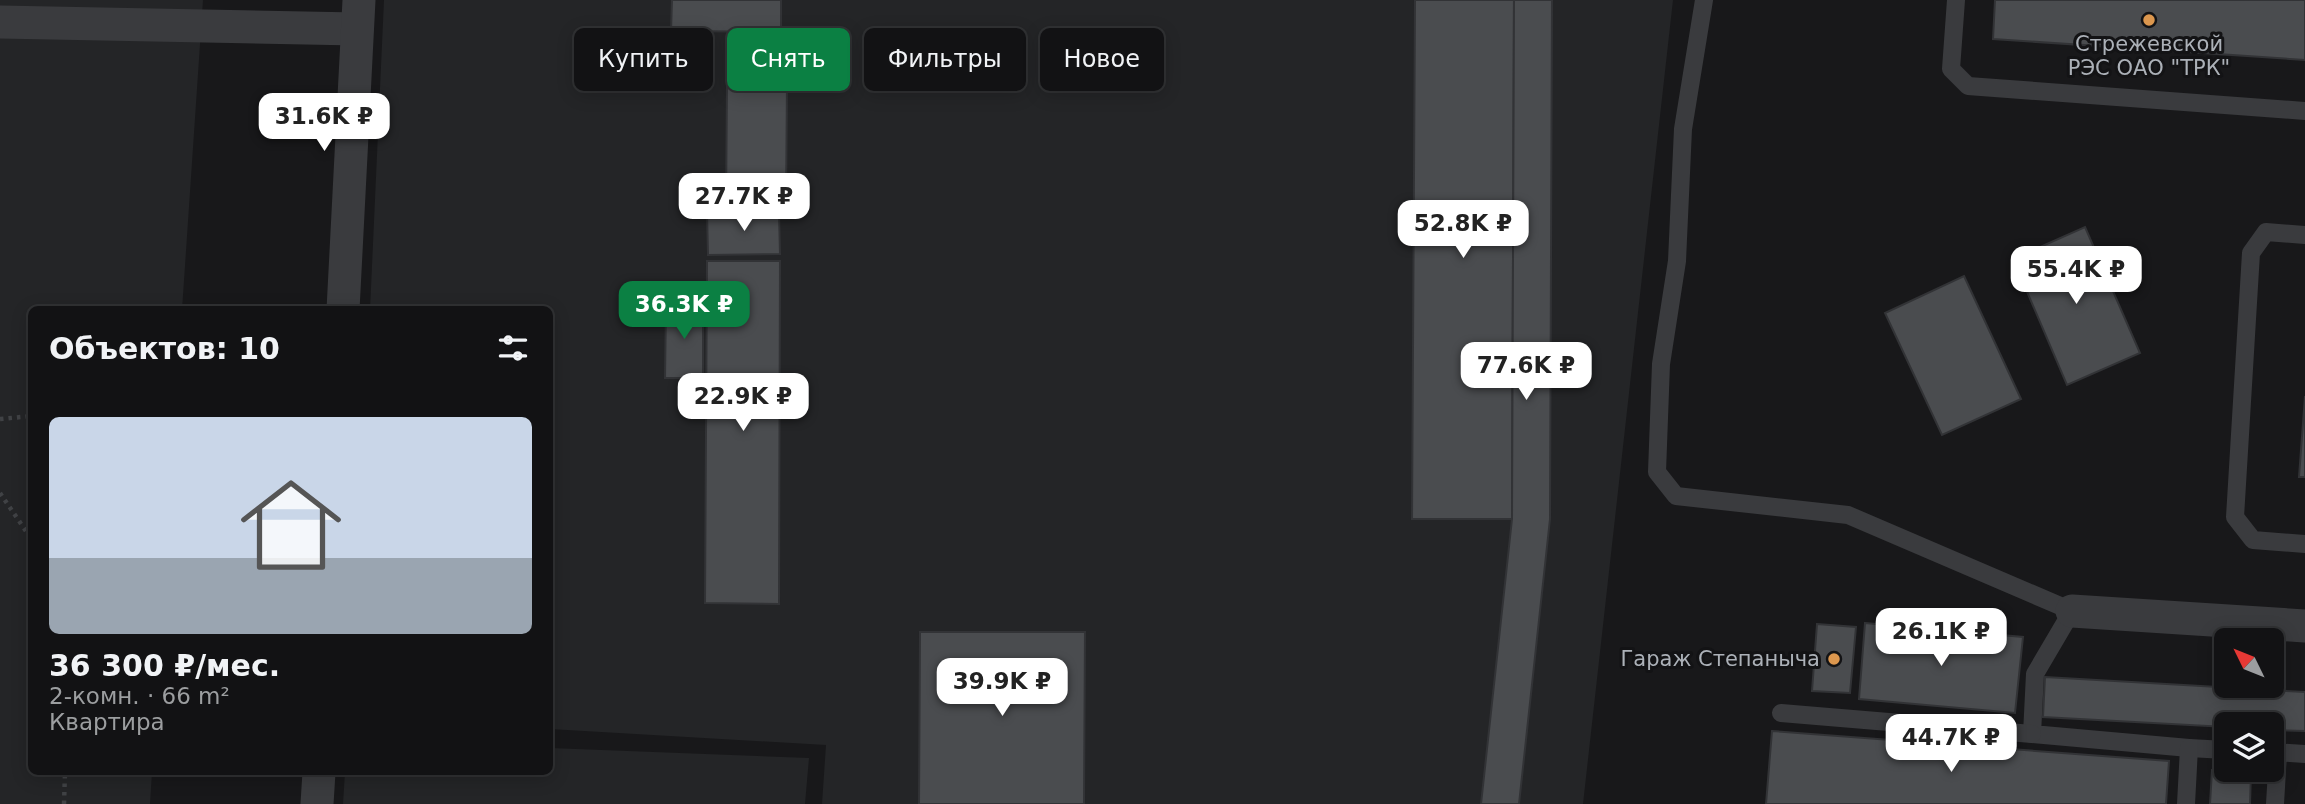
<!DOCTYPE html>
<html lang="ru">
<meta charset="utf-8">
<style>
body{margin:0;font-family:"DejaVu Sans",sans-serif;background:#1f2022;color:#f1f3f6;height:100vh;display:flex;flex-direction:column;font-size:26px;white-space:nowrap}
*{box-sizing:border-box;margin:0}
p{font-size:23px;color:#9c9ea0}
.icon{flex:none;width:38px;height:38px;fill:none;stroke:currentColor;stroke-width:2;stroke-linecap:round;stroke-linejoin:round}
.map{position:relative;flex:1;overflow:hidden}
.panel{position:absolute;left:28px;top:306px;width:525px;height:469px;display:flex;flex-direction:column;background:#121214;border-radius:10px;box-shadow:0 4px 18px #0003,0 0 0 2px #313234}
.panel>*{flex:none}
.hud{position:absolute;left:574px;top:28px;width:665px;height:63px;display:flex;gap:14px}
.needle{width:46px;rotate:313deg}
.controls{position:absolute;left:2214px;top:628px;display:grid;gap:14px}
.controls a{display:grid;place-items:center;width:70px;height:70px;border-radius:10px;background:#121214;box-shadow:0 4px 18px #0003,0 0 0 2px #313234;font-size:35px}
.price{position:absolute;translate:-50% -60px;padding:0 16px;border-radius:14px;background:#fff;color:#222;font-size:23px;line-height:46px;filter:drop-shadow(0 2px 4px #0008)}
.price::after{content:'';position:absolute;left:50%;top:42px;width:21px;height:16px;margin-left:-10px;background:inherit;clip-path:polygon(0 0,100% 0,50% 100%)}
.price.current{background:#0b8043;color:#fff}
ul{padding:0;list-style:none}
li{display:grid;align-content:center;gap:14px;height:371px;padding:0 21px}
li span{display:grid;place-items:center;height:217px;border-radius:10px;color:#555}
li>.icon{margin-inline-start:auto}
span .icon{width:126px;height:126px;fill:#fffc;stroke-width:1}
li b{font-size:30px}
h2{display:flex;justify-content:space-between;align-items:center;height:84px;padding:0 21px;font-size:30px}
.chip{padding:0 24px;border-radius:10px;background:#121214;box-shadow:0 4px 18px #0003,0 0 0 2px #313234;font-size:24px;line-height:63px}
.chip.current{background:#0b8043;color:#fff}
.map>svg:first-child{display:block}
</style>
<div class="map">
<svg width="2305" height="804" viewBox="0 0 2305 804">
<rect width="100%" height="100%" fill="#18181a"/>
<!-- built -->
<g fill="#242527">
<polygon points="0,0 203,0 182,310 32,310 32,772 152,772 150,804 0,804"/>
<polygon points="384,0 1673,0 1583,804 822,804 826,745 550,729 550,310 370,310"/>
<polygon points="550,748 809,758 805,804 343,804 345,772 550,772"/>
</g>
<!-- building -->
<g fill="#4a4c4f" stroke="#323336" stroke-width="2">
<polygon points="672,0 781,0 781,32 671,31"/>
<polygon points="1415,0 1514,0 1512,519 1412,519"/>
<polygon points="1514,0 1552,0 1550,519 1519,804 1481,804 1512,519"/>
<polygon points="1995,0 2305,0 2305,60 1993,39"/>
<polygon points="727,84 787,84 786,205 726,205"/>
<polygon points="779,212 780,254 708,255 707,213"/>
<polygon points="2085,227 2140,353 2067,385 2013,259"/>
<polygon points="707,261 780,261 779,604 705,603"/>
<polygon points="1964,276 2021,399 1942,435 1885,313"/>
<polygon points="703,303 703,378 665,378 666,304"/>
<polygon points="2305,396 2305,477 2299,477"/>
<polygon points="1865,623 2023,637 2015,713 1859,699"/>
<polygon points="1817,624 1856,627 1850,693 1812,691"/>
<polygon points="920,632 1085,632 1084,804 919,804"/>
<polygon points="2045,677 2305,692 2305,731 2272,730 2272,724 2226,724 2226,727 2043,717"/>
<polygon points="1772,731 2169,761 2166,804 1766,804"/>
<polygon points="2212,770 2251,773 2250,804 2210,804"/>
</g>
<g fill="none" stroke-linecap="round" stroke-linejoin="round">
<!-- path -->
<g stroke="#404245" stroke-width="4.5" stroke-dasharray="3.5 5" stroke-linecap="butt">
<polyline points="0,419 32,416"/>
<polyline points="0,493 32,540"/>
<polyline points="64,804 65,772"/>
</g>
<!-- lane -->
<g stroke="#3a3b3e" stroke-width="18">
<polyline points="1704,0 1683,129 1677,261 1661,364 1657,472 1676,496 1848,515 2072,611 2035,674 2032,734 2189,748"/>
<polyline points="1956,0 1951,69 1968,86 2305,111"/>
<polyline points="2305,235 2266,232 2251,253 2235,517 2253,540 2305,544"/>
<polyline points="1781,713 2032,734"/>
<polyline points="2272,752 2305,754"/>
<polyline points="2186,804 2189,748 2226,750"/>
<polyline points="2275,804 2278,753"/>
</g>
<!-- street -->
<g stroke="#3a3b3e" stroke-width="33">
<polyline points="0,22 357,29"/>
<polyline points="343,310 359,0"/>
<polyline points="2072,611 2305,626"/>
<polyline points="317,804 319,772"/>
</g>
</g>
<!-- markers -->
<g fill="#dc974e" stroke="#131315" stroke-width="2.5">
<circle cx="2149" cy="20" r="7"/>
<circle cx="1834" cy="659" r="7"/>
</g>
<g text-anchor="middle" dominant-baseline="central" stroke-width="6" stroke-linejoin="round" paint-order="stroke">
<!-- poi labels -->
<g font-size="21" fill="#acb1b8" stroke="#131315">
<text x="2149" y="44">Стрежевской<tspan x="2149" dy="24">РЭС ОАО "ТРК"</tspan></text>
<text x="1820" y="659" text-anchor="end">Гараж Степаныча</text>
</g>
</g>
</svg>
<div class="controls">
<a><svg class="needle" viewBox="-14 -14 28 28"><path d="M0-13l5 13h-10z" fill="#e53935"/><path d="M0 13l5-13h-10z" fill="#9c9ea0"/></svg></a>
<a><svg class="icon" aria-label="layers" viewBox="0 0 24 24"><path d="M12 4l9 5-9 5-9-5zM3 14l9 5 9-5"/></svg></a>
</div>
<b class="price" style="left:324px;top:153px">31.6K ₽</b>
<b class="price" style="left:744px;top:233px">27.7K ₽</b>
<b class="price" style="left:1463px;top:260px">52.8K ₽</b>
<b class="price" style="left:2076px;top:306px">55.4K ₽</b>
<b class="price current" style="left:684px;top:341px">36.3K ₽</b>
<b class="price" style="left:1526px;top:402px">77.6K ₽</b>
<b class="price" style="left:743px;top:433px">22.9K ₽</b>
<b class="price" style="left:1941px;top:668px">26.1K ₽</b>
<b class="price" style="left:1002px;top:718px">39.9K ₽</b>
<b class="price" style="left:1951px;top:774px">44.7K ₽</b>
<div class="hud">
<a class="chip">Купить</a>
<a class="chip current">Снять</a>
<a class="chip">Фильтры</a>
<a class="chip">Новое</a>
</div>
<section class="panel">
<h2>Объектов: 10<svg class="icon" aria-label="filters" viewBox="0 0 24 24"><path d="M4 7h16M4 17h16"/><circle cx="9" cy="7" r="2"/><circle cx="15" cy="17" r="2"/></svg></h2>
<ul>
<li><span style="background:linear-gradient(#c9d6e8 65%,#9aa5b1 0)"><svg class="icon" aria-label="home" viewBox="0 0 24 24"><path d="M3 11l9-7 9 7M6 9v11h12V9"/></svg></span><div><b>36 300 ₽/мес.</b><p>2-комн. · 66 m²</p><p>Квартира</p></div></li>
</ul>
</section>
</div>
